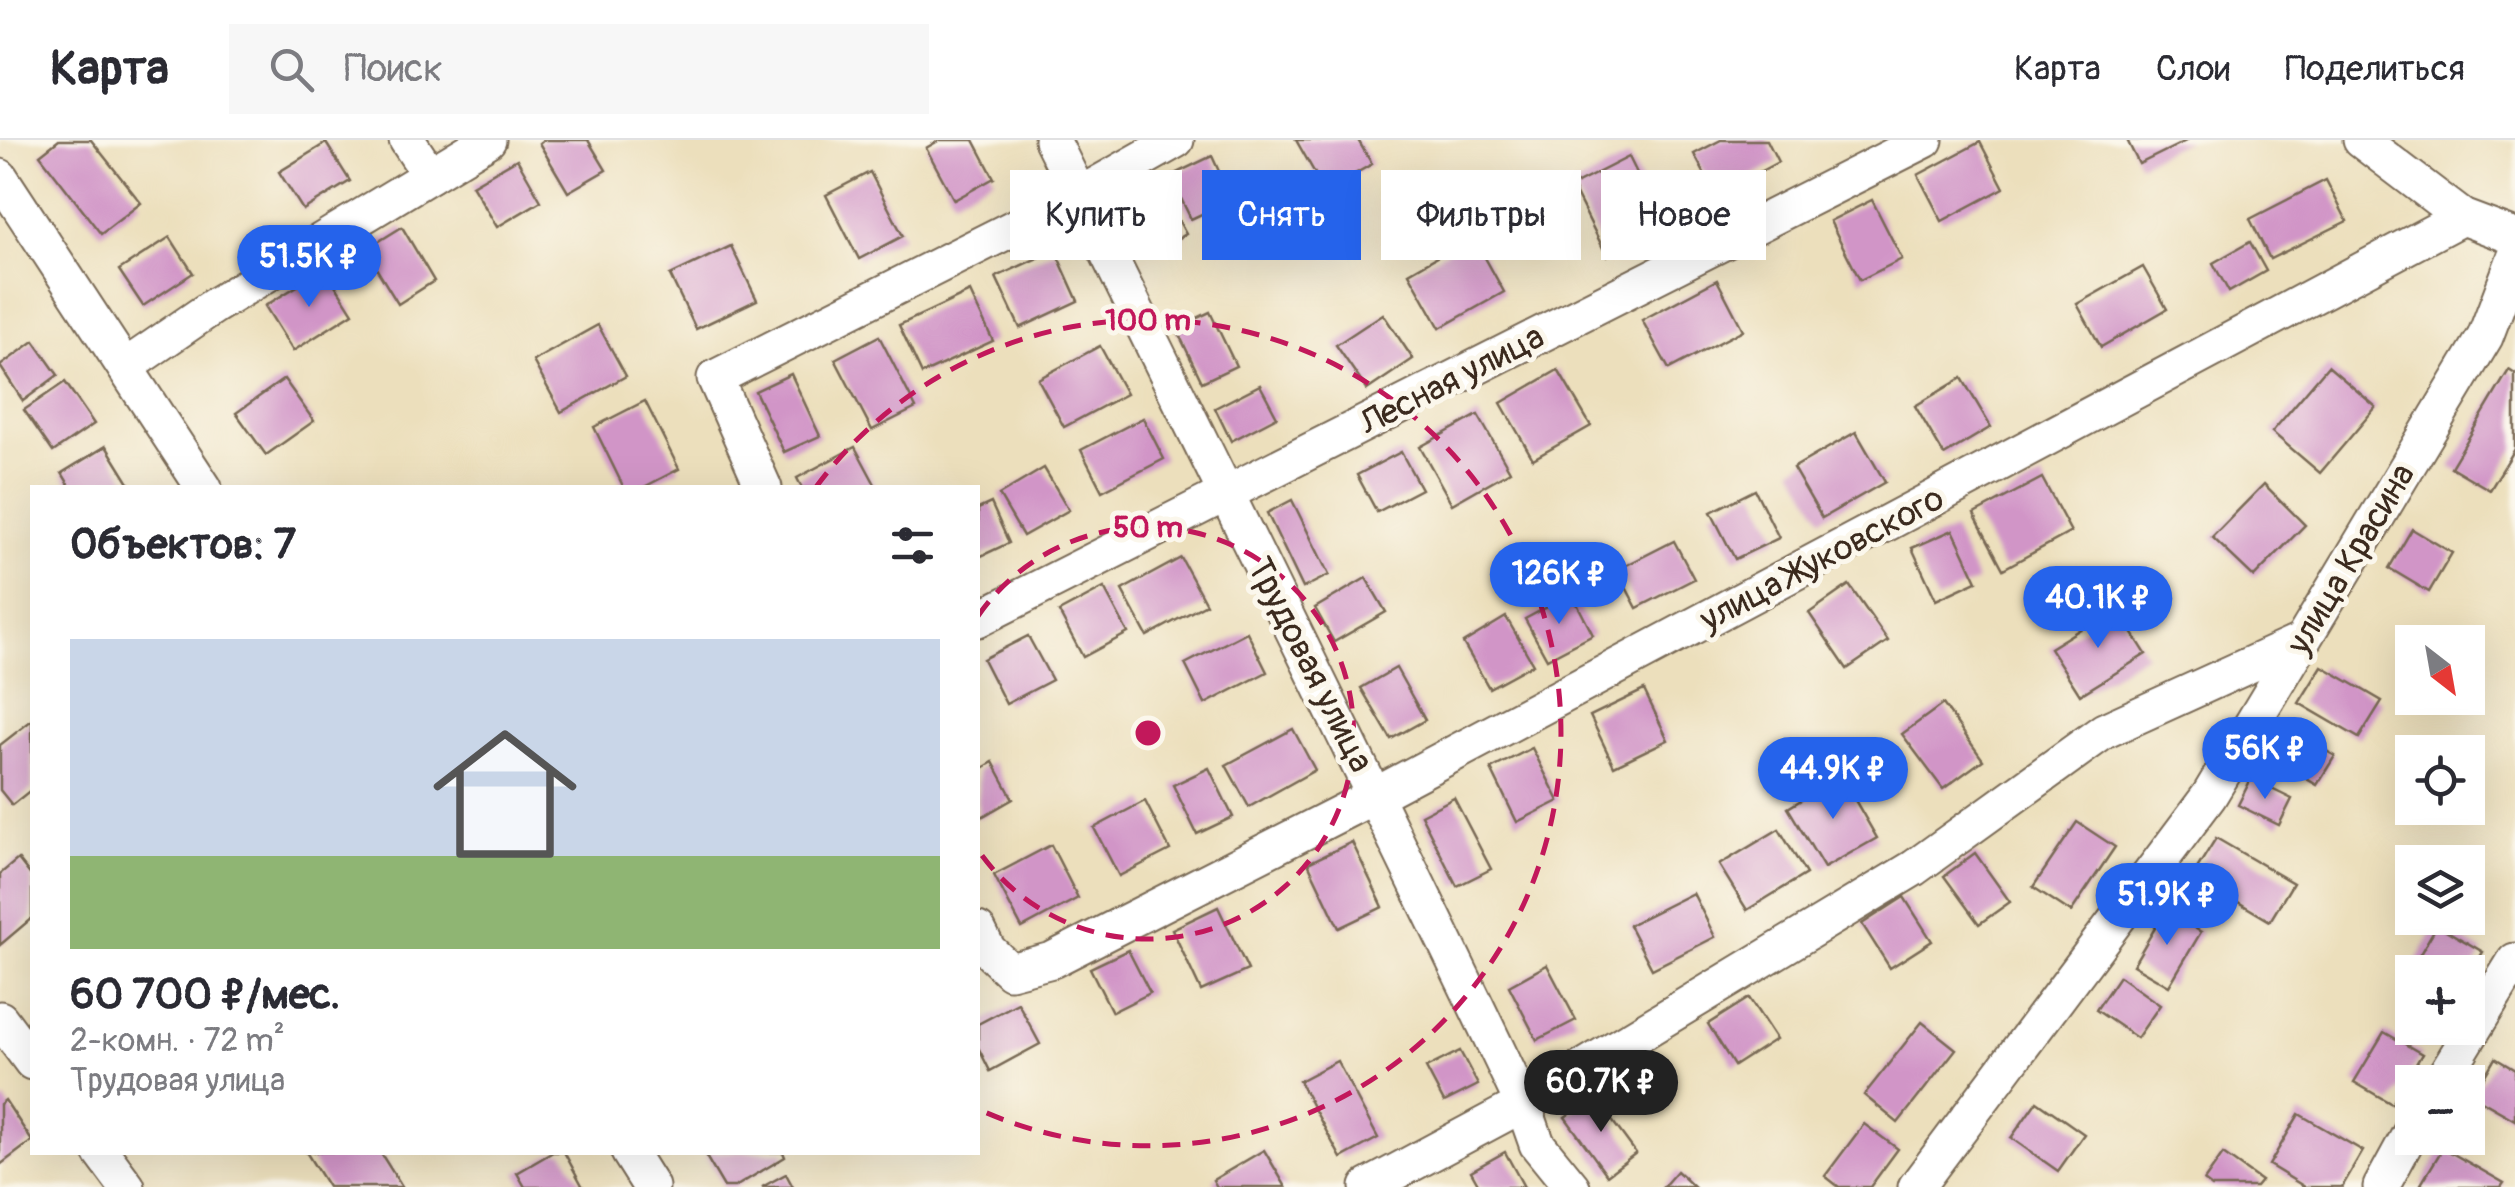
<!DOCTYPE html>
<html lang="ru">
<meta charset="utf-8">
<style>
body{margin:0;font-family:Pangolin,sans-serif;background:#f7f7f7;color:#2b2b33;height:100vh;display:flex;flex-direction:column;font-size:38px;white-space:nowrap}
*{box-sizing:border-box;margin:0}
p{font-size:32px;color:#7c7c81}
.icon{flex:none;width:55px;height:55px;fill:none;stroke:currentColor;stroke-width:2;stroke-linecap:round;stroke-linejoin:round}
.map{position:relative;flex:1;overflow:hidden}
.sheet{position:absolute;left:30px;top:345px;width:950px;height:670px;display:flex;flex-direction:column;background:#fff;border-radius:0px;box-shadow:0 10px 40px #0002}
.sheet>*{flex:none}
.guide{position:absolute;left:1010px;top:30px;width:950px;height:90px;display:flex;gap:20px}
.needle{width:65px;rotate:149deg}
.fabs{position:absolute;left:2395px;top:485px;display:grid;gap:20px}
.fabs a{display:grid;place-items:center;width:90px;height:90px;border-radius:0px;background:#fff;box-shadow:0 10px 40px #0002;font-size:50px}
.price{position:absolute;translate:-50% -85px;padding:0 22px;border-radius:35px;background:#2563eb;color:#fff;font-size:32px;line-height:65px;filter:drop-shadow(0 2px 5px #0008)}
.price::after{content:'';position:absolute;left:50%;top:60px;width:30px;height:22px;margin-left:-15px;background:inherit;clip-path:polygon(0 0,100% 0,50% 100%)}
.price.selected{background:#222;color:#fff}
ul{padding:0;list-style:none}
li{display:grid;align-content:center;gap:20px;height:530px;padding:0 40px}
li span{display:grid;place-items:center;height:310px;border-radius:0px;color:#555}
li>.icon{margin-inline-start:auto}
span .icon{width:180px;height:180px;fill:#fffc;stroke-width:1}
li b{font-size:42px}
h2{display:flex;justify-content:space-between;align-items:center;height:120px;padding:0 40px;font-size:42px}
.tag{padding:0 35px;border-radius:0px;background:#fff;box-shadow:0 10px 40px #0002;font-size:35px;line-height:90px}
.tag.selected{background:#2563eb;color:#fff}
header{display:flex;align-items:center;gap:60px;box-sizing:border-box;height:140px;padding:0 50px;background:#fff;border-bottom:2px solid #e1e1e2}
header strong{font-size:48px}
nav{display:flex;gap:55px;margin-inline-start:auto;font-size:35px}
.search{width:700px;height:90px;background:#f7f7f7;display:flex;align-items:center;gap:25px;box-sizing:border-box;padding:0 35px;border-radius:0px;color:#7c7c81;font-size:38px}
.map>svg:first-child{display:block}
</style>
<header>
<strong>Карта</strong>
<div class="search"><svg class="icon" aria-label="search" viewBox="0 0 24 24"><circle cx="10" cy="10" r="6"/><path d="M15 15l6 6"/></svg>Поиск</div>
<nav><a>Карта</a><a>Слои</a><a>Поделиться</a></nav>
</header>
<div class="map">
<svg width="2515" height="1047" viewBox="0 0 2515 1047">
<rect width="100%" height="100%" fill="#fbf7ec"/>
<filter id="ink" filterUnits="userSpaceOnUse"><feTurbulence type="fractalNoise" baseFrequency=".01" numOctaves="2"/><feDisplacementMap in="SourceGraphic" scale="20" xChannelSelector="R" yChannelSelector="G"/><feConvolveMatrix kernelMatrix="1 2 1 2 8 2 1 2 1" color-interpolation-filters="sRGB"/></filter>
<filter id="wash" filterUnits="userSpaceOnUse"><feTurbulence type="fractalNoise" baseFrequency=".0048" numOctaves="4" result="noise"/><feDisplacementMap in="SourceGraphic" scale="40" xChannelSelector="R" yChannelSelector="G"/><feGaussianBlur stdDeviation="2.25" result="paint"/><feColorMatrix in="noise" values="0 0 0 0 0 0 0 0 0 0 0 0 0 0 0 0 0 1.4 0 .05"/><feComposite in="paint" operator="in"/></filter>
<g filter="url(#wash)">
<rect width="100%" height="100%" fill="#ecdfbc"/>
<g id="blocks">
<!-- building -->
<g fill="#d195c7">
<polygon points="59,0 91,0 141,63 101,94 40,15"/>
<polygon points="543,0 588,0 606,30 568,52 539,3"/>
<polygon points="940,0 974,0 994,38 954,60 926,8"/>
<polygon points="1296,0 1358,0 1372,24 1325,51"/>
<polygon points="1721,0 1767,0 1778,22 1716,55 1694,14"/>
<polygon points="2127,0 2188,0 2139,24"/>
<polygon points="1980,2 2004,48 1942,81 1918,35"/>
<polygon points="326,3 350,41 303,70 279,32"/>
<polygon points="1212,16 1232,60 1191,79 1170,36"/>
<polygon points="1629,17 1664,88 1607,116 1572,46"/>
<polygon points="517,19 541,61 497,87 472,45"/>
<polygon points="870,32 903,96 859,119 826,55"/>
<polygon points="2326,40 2347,81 2270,119 2250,79"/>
<polygon points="1166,58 1186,94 1159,110 1138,73"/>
<polygon points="1872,60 1902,119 1860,140 1830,81"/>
<polygon points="402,87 434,141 398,164 365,110"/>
<polygon points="1473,96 1504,152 1440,188 1409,133"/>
<polygon points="170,97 193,133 143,166 119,130"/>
<polygon points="2250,102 2266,131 2229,152 2213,123"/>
<polygon points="731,106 757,160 696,189 670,135"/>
<polygon points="1055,110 1078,161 1020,188 996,137"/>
<polygon points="2143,127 2167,169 2101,207 2077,164"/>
<polygon points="325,129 353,173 293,211 265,166"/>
<polygon points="1717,140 1743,190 1669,229 1642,180"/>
<polygon points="970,152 993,201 922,234 899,185"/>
<polygon points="1210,172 1236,226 1202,242 1176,188"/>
<polygon points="1383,174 1413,219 1367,250 1336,205"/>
<polygon points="598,185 626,236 561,272 533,221"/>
<polygon points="879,196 916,268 872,290 835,219"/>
<polygon points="34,201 58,235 23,261 0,226"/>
<polygon points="1100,206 1126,254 1064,287 1038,239"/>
<polygon points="2328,226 2376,267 2320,333 2272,292"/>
<polygon points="1558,230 1591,286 1533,319 1501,263"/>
<polygon points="2509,230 2515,234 2515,309 2490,350 2451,327"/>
<polygon points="791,234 820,296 784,312 755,251"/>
<polygon points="1962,238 1991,287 1944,315 1915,266"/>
<polygon points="284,239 314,281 266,315 236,273"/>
<polygon points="65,242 94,284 53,312 24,270"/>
<polygon points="1260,245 1277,277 1231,301 1215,268"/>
<polygon points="645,261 679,329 642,348 624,348 594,287"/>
<polygon points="1478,275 1510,331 1452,364 1420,307"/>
<polygon points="1143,278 1164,319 1102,351 1081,310"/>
<polygon points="1856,292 1885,342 1822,378 1793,328"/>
<polygon points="106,306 132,348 71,348 62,333"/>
<polygon points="855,307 877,348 802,348 797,338"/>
<polygon points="1401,312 1421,349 1377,372 1357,335"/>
<polygon points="1044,328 1069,370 1023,396 999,355"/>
<polygon points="2042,338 2071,392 2003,429 1974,374"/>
<polygon points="2264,344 2305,385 2254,437 2212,397"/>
<polygon points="1755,350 1779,398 1735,419 1711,372"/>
<polygon points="1292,360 1329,435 1303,448 1267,373"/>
<polygon points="991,363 1009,403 979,417 978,369"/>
<polygon points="2412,389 2452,413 2429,452 2389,428"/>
<polygon points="1953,390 1977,441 1936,460 1912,408"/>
<polygon points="1674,401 1694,439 1637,468 1617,430"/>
<polygon points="1181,418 1206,464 1147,496 1122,450"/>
<polygon points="1366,438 1386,472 1334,502 1315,468"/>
<polygon points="1849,445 1888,501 1847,529 1809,473"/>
<polygon points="1104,448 1128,493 1083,517 1059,472"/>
<polygon points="1572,454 1593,495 1547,519 1525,479"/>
<polygon points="2116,467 2146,514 2080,555 2050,508"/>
<polygon points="1506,477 1533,524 1489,548 1463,503"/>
<polygon points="1247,492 1267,532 1205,564 1185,524"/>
<polygon points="1028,496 1052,540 1006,564 983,519"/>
<polygon points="2322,526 2382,561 2359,598 2299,563"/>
<polygon points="1396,528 1425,580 1391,599 1361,548"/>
<polygon points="1644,550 1668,600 1614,626 1590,576"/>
<polygon points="1943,564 1983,620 1943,649 1902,594"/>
<polygon points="32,580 32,649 12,665 0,650 0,605"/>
<polygon points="2286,588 2335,616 2317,645 2269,617"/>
<polygon points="1293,589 1315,630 1249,667 1226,625"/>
<polygon points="1532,608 1559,661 1517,682 1491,629"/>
<polygon points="993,622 1013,659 978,679 978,631"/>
<polygon points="1209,628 1233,677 1197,694 1173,645"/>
<polygon points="1841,636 1877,698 1824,728 1788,668"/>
<polygon points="2251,639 2292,659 2279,685 2238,665"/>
<polygon points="1454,658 1491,729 1457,746 1421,675"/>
<polygon points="1145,661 1170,710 1119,736 1094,688"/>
<polygon points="2077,682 2115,707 2071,772 2033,747"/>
<polygon points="1779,689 1806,734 1747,770 1719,725"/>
<polygon points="2216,698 2293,743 2270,781 2193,735"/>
<polygon points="1352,702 1383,767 1339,788 1308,723"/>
<polygon points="1051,705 1078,758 1022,788 994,735"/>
<polygon points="1975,713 2010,762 1979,784 1944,736"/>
<polygon points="18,719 32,737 32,778 0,805 0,734"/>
<polygon points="1693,753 1715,797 1652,829 1629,785"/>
<polygon points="1904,757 1932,801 1890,828 1862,784"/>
<polygon points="1218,767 1248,830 1201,851 1172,789"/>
<polygon points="2165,771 2201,792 2169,846 2133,825"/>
<polygon points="2437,785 2483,812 2468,837 2468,832 2412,832 2412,849 2403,843"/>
<polygon points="1128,810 1150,853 1112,872 1090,828"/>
<polygon points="1547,825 1576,880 1537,900 1509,846"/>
<polygon points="2119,836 2160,865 2137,898 2096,870"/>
<polygon points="1749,858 1776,899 1734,926 1708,884"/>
<polygon points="1018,863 1040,904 990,931 978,907 978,884"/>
<polygon points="1922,882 1956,909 1898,983 1864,955"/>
<polygon points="2384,892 2422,914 2392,964 2354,942"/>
<polygon points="1460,911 1478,945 1444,962 1426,928"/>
<polygon points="2495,918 2515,930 2515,980 2473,956"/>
<polygon points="1337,921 1378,998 1341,1018 1299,941"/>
<polygon points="1594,956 1636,1013 1607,1035 1565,977"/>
<polygon points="5,960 32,1001 0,1025 0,964"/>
<polygon points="2037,961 2084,994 2058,1031 2011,998"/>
<polygon points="2299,974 2363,1011 2342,1047 2305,1047 2269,1025"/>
<polygon points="1864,984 1898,1009 1870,1047 1839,1047 1825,1036"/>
<polygon points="2443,1008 2504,1043 2501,1047 2426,1047 2421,1044"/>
<polygon points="1264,1010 1286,1047 1217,1047 1213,1040"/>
<polygon points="306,1012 380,1012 402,1047 328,1047"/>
<polygon points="553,1012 564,1012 583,1047 525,1047 517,1033"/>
<polygon points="710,1012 783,1012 785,1017 735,1047 724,1047 705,1015"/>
<polygon points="1505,1012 1524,1047 1480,1047 1471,1031"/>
<polygon points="2223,1014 2261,1041 2256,1047 2212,1047 2204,1041"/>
<polygon points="1677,1031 1694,1047 1663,1047"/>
<polygon points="786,1034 793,1047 762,1047"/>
</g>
</g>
</g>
<g filter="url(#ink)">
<use href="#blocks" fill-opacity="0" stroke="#796955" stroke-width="2.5"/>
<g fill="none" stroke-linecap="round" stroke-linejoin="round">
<!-- minor casing -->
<g stroke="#796955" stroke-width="39">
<g id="minor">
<polyline points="407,0 430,35"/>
<path d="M1052,0C1210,321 1369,641 1523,964L1537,1004L1572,1047"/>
<polyline points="2361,0 2462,77 2515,97"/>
<polyline points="0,37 204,348"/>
<polyline points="125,227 214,166 488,0"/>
<polyline points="764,348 715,238 1079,55 1176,0"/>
<polyline points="978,479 1925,0"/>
<polyline points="978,790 988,810 1010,831 1052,820 1376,655 2462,77"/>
<polyline points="0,879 32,922"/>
<polyline points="2441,942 2515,821"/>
<polyline points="101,1012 127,1047"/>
<polyline points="629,1012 651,1047"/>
<polyline points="1368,1047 1523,964 1914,728 2104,591 2302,501"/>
<polyline points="1916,1047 2209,656 2485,197 2515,118"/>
<polyline points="2381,1047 2412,990"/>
</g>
</g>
<!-- minor -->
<use href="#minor" stroke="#fff" stroke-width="35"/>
</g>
</g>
<!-- distance rings -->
<g fill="none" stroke="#c2185b" stroke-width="5" stroke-dasharray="18 12">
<path d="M978 476A206 206 0 1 1 978 710"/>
<path d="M816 347A413 413 0 1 1 980 970"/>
</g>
<g text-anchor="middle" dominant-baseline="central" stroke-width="10" stroke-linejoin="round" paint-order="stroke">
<!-- street labels -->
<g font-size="35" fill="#3b2a1e" stroke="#fbf7ec">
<text transform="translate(1452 240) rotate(-27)">Лесная улица</text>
<text transform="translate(1822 419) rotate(-28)">улица Жуковского</text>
<text transform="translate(2351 419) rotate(-59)">улица Красина</text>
<text transform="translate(1310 525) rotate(63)">Трудовая улица</text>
</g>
</g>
<circle cx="1148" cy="593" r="15" fill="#c2185b" stroke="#fbf7ec" stroke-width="5"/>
<g font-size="30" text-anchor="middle" font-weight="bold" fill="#c2185b" stroke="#fbf7ec" stroke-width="10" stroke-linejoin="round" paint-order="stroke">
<text x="1148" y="190">100 m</text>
<text x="1148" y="397">50 m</text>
</g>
</svg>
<div class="fabs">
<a><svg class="needle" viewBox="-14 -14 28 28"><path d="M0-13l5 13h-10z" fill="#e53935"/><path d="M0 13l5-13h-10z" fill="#7c7c81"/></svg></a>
<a><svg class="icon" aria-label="locate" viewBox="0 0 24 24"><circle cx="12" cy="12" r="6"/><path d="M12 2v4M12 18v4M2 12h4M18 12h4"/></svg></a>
<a><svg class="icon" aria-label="layers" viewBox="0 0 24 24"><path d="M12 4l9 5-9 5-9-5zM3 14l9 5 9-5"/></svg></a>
<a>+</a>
<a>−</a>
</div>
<b class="price" style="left:309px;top:170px">51.5K ₽</b>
<b class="price" style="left:1559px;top:487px">126K ₽</b>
<b class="price" style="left:2098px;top:511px">40.1K ₽</b>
<b class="price" style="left:2265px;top:662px">56K ₽</b>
<b class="price" style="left:1833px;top:682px">44.9K ₽</b>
<b class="price" style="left:2167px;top:808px">51.9K ₽</b>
<b class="price selected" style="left:1601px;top:995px">60.7K ₽</b>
<div class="guide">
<a class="tag">Купить</a>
<a class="tag selected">Снять</a>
<a class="tag">Фильтры</a>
<a class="tag">Новое</a>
</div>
<section class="sheet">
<h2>Объектов: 7<svg class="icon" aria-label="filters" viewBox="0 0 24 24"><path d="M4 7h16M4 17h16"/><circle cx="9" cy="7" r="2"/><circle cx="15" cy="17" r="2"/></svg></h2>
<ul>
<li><span style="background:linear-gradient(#c9d6e8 70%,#8fb573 0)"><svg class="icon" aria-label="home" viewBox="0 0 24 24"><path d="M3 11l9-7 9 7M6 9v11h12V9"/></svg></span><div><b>60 700 ₽/мес.</b><p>2-комн. · 72 m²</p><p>Трудовая улица</p></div></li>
</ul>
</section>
</div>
